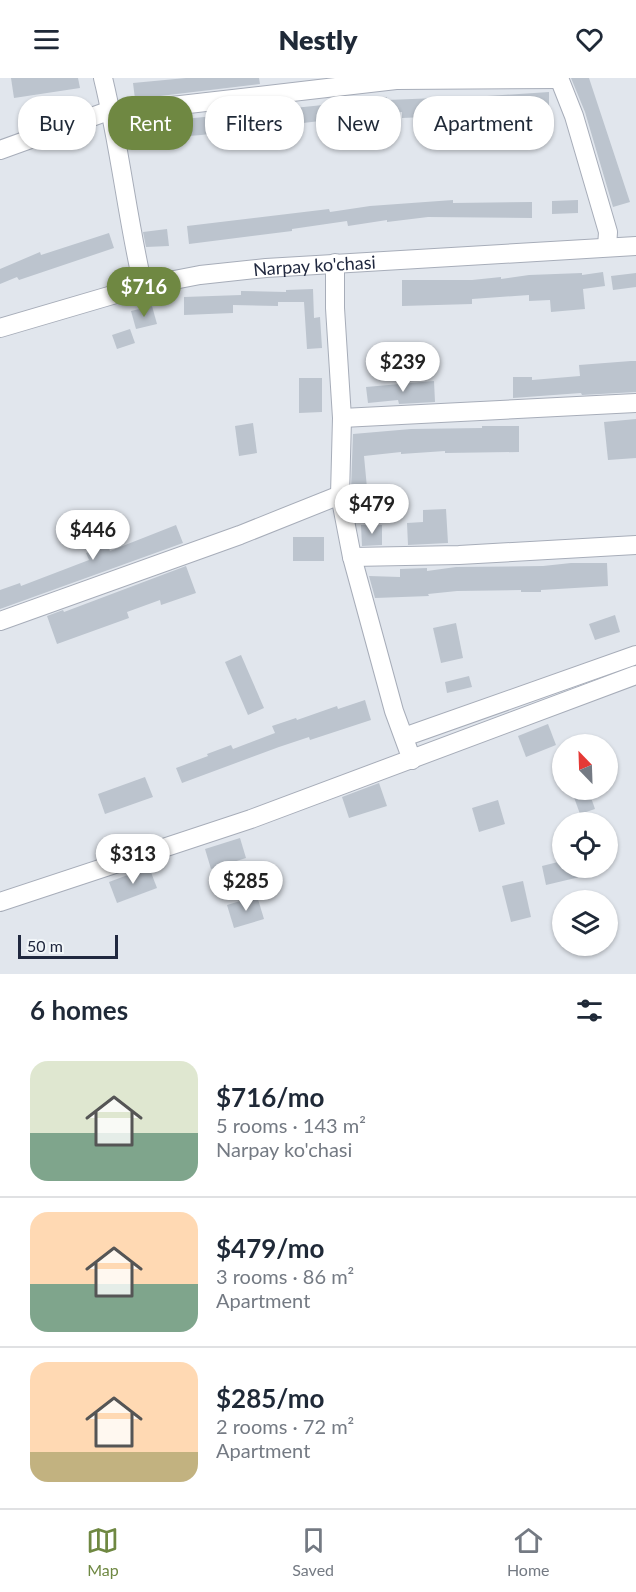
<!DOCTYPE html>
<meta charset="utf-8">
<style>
body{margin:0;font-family:Lato,sans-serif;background:#f6f6f7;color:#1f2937;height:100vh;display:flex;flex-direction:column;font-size:22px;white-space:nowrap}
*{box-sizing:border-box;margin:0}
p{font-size:20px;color:#747a83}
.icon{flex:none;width:33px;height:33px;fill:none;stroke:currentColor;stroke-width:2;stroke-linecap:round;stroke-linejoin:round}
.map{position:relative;height:896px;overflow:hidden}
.panel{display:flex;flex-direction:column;background:#fff;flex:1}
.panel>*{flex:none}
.guide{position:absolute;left:18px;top:18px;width:600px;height:54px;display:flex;gap:12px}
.needle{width:39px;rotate:337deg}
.buttons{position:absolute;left:552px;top:656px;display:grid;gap:12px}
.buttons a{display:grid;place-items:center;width:66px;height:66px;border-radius:50%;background:#fff;box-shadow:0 2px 4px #0004;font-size:30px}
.scale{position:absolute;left:18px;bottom:15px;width:100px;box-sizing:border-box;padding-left:6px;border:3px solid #20283f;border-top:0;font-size:16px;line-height:21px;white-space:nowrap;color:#20283f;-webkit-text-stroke:4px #f2f6f9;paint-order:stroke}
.price{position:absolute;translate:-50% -51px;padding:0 14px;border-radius:21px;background:#fff;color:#222;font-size:20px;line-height:39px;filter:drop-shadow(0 2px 3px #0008)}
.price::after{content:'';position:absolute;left:50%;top:36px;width:18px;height:14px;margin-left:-9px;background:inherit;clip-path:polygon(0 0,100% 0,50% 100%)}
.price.current{background:#6f8842;color:#fff}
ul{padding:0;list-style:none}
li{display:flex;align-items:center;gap:18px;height:150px;padding:0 30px}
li+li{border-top:2px solid #e0e1e3}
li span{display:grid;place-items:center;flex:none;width:168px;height:120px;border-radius:18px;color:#555}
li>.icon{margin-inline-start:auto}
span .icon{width:72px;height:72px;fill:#fffc;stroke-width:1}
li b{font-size:26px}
h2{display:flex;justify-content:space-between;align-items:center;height:72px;padding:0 30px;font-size:26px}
.tag{padding:0 21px;border-radius:24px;background:#fff;box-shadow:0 2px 4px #0004;font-size:21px;line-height:54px}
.tag.current{background:#6f8842;color:#fff}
header{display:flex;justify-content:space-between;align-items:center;height:78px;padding:0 30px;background:#fff;font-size:27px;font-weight:800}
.dock{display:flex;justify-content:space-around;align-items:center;height:84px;border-top:2px solid #e0e1e3;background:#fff;font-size:16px;color:#747a83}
.dock a{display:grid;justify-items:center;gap:3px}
.dock .current{color:#6f8842}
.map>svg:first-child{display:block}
</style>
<header><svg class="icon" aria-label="menu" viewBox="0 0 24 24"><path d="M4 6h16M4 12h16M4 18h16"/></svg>Nestly<svg class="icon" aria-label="heart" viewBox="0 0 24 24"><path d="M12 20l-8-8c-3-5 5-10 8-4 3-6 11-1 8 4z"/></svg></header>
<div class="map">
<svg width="636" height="896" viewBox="0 0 636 896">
<rect width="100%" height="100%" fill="#e1e6ed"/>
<!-- building -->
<g fill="#bcc4ce">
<polygon points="11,0 78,0 80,10 14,20"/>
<polygon points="186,0 259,0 260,6 135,21 133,5"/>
<polygon points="571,0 589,0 630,124 613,129 585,34"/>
<polygon points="549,14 549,32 472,37 402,40 402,34 365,38 363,22 387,19 387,22 487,18"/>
<polygon points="343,25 345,42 320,44 320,43 201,57 128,63 125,47"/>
<polygon points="453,122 453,125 532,124 532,140 428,139 387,144 387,142 348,148 347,143 292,151 292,153 189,166 187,148 329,131 330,134 370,128"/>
<polygon points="578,122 578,135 552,136 552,123"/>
<polygon points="167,151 169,168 146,169 143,154"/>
<polygon points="109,155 114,170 19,202 17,199 0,206 0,191 40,174 41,177"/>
<polygon points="603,194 605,208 583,211 585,231 551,234 550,222 529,223 529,217 472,221 472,226 402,228 402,202 472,202 501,199 501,201 529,197 582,195 582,197"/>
<polygon points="636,195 636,209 613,212 611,198"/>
<polygon points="313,211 314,240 320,239 322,270 307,271 304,224 278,224 278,228 233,227 233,235 184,237 184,219 241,217 241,213 286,214 286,212"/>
<polygon points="152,228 157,246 136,251 131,233"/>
<polygon points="130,251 135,265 117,271 112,257"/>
<polygon points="631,283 636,283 636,314 582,317 581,315 513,320 513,299 532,299 532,302 580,298 579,287"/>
<polygon points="299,300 322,300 322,334 299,335"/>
<polygon points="434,303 435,324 399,326 398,322 368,325 366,309"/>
<polygon points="636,341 636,380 608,382 604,344"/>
<polygon points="253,345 257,375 239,378 235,348"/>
<polygon points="482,348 519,348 519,374 445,375 445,373 401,376 401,374 364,378 367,410 351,411 353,356 411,351 482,350"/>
<polygon points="446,431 448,465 408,467 407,445 423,444 423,432"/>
<polygon points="95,437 110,473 176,447 183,465 0,531 0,512 20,505 21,508 89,482 86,475 92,473 80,444"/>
<polygon points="361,447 382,447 382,467 362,468"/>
<rect x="293" y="459" width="31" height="24"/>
<polygon points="571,485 607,485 608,508 541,512 541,514 521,514 521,512 457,513 428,516 429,518 375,520 369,498 400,499 400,491 427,490 427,493 456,489 543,488"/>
<polygon points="186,488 196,515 161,527 160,522 127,534 129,540 57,566 47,538 63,532 64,534"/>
<polygon points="615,537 620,554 595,562 589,546"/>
<polygon points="456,545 463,580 441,585 433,550"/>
<polygon points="241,577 264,630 248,637 225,584"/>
<polygon points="469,598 472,609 447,615 445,604"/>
<polygon points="365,622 371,642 310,662 309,659 279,669 182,705 176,690 208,678 207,676 231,667 233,671 275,655 272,648 296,640 297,642 337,628 338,631"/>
<polygon points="548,646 556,667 526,679 518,658"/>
<polygon points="145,699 153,719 105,736 98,716"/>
<polygon points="379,705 387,728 349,740 342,719"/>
<polygon points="571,711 588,711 595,731 580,736"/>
<polygon points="498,722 505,746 479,754 472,730"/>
<polygon points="240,760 246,780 211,791 205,771"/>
<polygon points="562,783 562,789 605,789 605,793 546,807 542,788"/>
<polygon points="149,789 157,810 117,825 109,804"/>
<polygon points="523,803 531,839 511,844 502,808"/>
<polygon points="257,818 264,841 234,850 227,827"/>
</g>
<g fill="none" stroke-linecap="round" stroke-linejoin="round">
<!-- minor casing -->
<g stroke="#a7adb9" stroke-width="20">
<g id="minor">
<path d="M103,0C120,69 127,139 143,208"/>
<polyline points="559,0 574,38 608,154 607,169"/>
<polyline points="0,72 111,32 137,32 396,2 559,1"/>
<polyline points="335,185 335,230 342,340 340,417 352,479 394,633 412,682"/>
<path id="s1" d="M0,250L143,208L200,197L266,190L636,168"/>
<polyline points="342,340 636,325"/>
<polyline points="352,479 459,477 636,467"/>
<polyline points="0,543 240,457 340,417"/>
<polyline points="404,659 636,577"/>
<polyline points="0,824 251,741 636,597"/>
</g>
</g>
<!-- minor -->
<use href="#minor" stroke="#fff" stroke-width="18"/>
</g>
<g text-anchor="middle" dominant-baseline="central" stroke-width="4.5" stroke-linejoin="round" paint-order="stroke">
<!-- street labels -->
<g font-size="18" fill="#20283f" stroke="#f2f6f9">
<text stroke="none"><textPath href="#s1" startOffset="322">Narpay ko'chasi</textPath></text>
</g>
</g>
</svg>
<div class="buttons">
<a><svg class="needle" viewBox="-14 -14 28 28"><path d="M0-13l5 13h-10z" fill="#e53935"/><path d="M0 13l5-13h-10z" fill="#747a83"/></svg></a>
<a><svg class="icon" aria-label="locate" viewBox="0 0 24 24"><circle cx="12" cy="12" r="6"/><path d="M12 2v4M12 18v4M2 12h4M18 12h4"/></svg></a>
<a><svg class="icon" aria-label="layers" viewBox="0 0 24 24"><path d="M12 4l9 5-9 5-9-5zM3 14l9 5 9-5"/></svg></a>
</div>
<div class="scale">50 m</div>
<b class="price current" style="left:144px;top:240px">$716</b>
<b class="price" style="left:403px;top:315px">$239</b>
<b class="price" style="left:372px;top:457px">$479</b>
<b class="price" style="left:93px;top:483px">$446</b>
<b class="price" style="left:133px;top:807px">$313</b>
<b class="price" style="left:246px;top:834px">$285</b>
<div class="guide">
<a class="tag">Buy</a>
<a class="tag current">Rent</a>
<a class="tag">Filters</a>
<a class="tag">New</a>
<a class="tag">Apartment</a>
</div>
</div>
<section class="panel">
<h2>6 homes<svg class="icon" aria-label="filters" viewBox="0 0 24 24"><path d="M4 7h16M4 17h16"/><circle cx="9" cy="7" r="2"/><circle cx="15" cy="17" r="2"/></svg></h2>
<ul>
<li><span style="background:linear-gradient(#dfe7d0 60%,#7fa58c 0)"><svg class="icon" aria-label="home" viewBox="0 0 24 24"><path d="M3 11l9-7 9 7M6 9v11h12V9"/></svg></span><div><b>$716/mo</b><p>5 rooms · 143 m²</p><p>Narpay ko'chasi</p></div></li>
<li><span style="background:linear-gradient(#ffd9b3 60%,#7fa58c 0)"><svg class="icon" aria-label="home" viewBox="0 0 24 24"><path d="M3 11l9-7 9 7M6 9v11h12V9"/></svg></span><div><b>$479/mo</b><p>3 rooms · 86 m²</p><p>Apartment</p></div></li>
<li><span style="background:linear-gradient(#ffd9b3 75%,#c2b280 0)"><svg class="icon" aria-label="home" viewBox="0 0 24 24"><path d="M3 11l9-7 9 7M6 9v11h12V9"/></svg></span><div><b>$285/mo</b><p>2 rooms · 72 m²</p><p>Apartment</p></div></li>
</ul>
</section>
<nav class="dock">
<a class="current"><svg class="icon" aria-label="map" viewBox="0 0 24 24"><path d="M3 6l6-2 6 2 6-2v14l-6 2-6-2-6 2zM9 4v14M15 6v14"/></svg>Map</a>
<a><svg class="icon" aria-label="saved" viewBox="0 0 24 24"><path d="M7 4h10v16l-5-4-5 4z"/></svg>Saved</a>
<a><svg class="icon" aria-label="home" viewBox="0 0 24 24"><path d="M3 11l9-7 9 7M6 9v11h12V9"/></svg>Home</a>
</nav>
